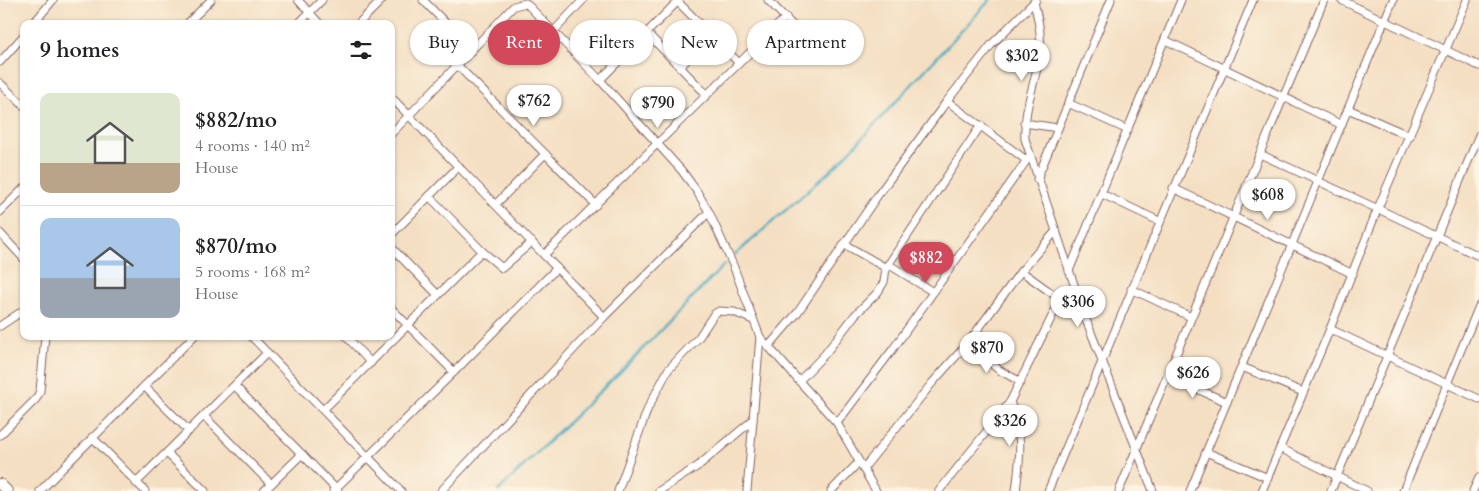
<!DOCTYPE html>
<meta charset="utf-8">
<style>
body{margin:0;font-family:Cardo,serif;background:#f2f2f2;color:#202124;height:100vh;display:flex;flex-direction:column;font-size:19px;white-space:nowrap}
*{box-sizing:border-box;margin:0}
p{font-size:16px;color:#757577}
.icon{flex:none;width:28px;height:28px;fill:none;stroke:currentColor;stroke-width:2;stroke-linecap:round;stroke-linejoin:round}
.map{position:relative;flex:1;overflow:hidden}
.details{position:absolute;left:20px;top:20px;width:375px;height:320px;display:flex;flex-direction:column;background:#fff;border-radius:10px;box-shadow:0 1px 4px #0004}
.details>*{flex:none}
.banner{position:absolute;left:410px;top:20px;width:475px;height:45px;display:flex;gap:10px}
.price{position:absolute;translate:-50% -42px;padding:0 11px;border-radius:18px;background:#fff;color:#222;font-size:16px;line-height:32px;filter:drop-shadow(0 1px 2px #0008)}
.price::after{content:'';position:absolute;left:50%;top:30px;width:15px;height:11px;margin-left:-8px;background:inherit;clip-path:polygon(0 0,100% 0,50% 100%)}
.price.active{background:#d1495b;color:#fff}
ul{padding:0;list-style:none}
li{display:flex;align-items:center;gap:15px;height:125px;padding:0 20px}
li+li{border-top:1px solid #e0e0e0}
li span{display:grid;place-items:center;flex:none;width:140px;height:100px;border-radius:10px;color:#555}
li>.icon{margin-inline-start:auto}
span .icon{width:60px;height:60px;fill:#fffc;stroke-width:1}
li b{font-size:21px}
h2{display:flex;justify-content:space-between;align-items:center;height:60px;padding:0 20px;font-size:21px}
.tag{padding:0 18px;border-radius:22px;background:#fff;box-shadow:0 1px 4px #0004;font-size:18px;line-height:45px}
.tag.active{background:#d1495b;color:#fff}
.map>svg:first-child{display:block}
</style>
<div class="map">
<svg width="1479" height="491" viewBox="0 0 1479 491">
<rect width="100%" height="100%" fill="#fcf5e5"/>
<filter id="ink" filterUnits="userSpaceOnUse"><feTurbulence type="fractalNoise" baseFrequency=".02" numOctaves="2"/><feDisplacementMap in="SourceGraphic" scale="10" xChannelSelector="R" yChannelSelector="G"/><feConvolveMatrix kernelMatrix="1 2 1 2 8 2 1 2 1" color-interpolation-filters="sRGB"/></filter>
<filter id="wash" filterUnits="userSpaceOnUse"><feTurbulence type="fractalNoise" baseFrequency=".0096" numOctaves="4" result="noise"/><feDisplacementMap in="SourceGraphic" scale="20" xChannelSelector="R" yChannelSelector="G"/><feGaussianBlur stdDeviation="1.12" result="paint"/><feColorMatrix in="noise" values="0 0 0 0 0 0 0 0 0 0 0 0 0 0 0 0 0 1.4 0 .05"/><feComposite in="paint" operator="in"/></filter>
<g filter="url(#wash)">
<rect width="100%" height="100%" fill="#f4dfc2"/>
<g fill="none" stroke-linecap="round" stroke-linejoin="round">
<!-- stream -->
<g stroke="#40a9c0" stroke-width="2.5">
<polyline points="736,254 839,163 990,0"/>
<polyline points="498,491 623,369 725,264"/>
</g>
</g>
</g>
<g filter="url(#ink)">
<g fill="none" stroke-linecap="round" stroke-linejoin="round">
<!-- street casing -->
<g stroke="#866260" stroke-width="9">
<g id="street">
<polyline points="298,0 320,24"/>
<polyline points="423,0 472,50"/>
<polyline points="676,0 739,63"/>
<polyline points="768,0 804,37"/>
<polyline points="1341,0 1479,66"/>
<path d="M1034,2C1038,19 1042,35 1040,52C1036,82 1023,109 1025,139L1085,317L1153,491"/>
<polyline points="33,24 53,0"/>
<polyline points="187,24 211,0"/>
<polyline points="298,24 322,0"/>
<polyline points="358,24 382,0"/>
<polyline points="554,31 583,0"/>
<polyline points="647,33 707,95"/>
<polyline points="1165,40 1342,125"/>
<polyline points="0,62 24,35"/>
<polyline points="457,65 596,205"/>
<polyline points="680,67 711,35"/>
<polyline points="600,80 679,0"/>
<polyline points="0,83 24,106"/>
<polyline points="391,97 604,317"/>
<polyline points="947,101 1026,160"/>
<polyline points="1068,103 1128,130"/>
<polyline points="1348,109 1410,136"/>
<polyline points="1024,123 1058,128"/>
<polyline points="391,134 514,6 526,3 600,80 682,171 696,190 709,212 733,265 760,337 799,381 825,354 855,315 878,292 884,282 886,268"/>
<polyline points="1260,154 1479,256"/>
<polyline points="1037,179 1111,0"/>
<polyline points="1173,188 1353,274"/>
<polyline points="1102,194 1159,221"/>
<polyline points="429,196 482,251"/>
<polyline points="496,204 545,154"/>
<polyline points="0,212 24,188"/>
<polyline points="0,233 24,259"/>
<polyline points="391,235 459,166"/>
<polyline points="844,244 886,268 981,125"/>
<polyline points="391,247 438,295"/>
<polyline points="544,255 786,17"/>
<polyline points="888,264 933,292"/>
<polyline points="1021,271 1085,317"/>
<polyline points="1069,271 1181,0"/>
<polyline points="1131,289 1191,317"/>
<polyline points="0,326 24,310"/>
<polyline points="1330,329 1378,208 1467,0"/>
<polyline points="251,336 401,491"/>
<polyline points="346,336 371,363"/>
<polyline points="968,343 999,370 1021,382"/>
<polyline points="768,347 798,312 878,195 947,101 992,44 1036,0"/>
<polyline points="1242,367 1303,392"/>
<polyline points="454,372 557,268"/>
<polyline points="1167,376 1227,402"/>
<polyline points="799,381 837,423 876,491"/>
<polyline points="144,386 189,431"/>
<polyline points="235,386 338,491"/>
<path d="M1010,402C1024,432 1020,459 1016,491"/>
<polyline points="323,410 482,251 502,268 532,242"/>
<polyline points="204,416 271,484"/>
<polyline points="837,423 893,349 1029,157"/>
<polyline points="0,435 36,399 40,391 45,336"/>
<polyline points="92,437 145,491"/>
<polyline points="1280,448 1367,491"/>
<polyline points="1206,452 1268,478"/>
<polyline points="167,453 205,491"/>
<polyline points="863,469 933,382 968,343 1021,271 1056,231"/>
<polyline points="136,483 267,353"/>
<polyline points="40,491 194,336"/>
<polyline points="264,491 302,454"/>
<polyline points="333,491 454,372 391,308"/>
<polyline points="441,491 604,317 709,212"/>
<polyline points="618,491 648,408 668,370 699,337 714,314 719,311 734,312 753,320"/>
<polyline points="659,491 698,466 753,420"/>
<polyline points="747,491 760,337"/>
<polyline points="831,491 859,462"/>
<polyline points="939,491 1010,402 1061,298"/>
<polyline points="1048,491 1253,0"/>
<polyline points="1119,491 1324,0"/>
<polyline points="1190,491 1393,0"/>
<polyline points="1262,491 1330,329 1479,399"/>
<polyline points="1331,491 1479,135"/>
<polyline points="1403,491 1479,306"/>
<polyline points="1473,491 1479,478"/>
</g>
</g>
<!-- secondary casing -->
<g stroke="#866260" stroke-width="12">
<polyline id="secondary" points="0,484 7,491"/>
</g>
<!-- street -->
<use href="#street" stroke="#fff" stroke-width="7"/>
<!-- secondary -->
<use href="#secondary" stroke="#fff" stroke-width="10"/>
</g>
</g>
</svg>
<b class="price" style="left:1022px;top:82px">$302</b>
<b class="price" style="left:534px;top:127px">$762</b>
<b class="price" style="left:658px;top:129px">$790</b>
<b class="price" style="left:1268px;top:221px">$608</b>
<b class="price active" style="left:926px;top:284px">$882</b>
<b class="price" style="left:1078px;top:328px">$306</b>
<b class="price" style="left:987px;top:374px">$870</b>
<b class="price" style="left:1193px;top:399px">$626</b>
<b class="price" style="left:1010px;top:447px">$326</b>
<div class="banner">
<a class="tag">Buy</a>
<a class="tag active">Rent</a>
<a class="tag">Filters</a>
<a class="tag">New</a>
<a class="tag">Apartment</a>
</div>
<section class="details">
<h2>9 homes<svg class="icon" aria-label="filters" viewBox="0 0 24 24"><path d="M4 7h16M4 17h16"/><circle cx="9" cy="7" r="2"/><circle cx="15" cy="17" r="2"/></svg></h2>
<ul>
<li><span style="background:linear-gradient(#dfe7d0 70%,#b9a48a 0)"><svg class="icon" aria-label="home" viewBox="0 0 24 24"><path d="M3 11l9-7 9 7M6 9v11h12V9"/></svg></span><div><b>$882/mo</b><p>4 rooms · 140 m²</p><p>House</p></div></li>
<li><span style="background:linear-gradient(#a9c7e8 60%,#9aa5b1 0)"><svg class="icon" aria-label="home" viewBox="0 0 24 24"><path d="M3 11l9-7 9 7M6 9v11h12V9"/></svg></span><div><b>$870/mo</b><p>5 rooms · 168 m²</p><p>House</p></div></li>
</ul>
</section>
</div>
